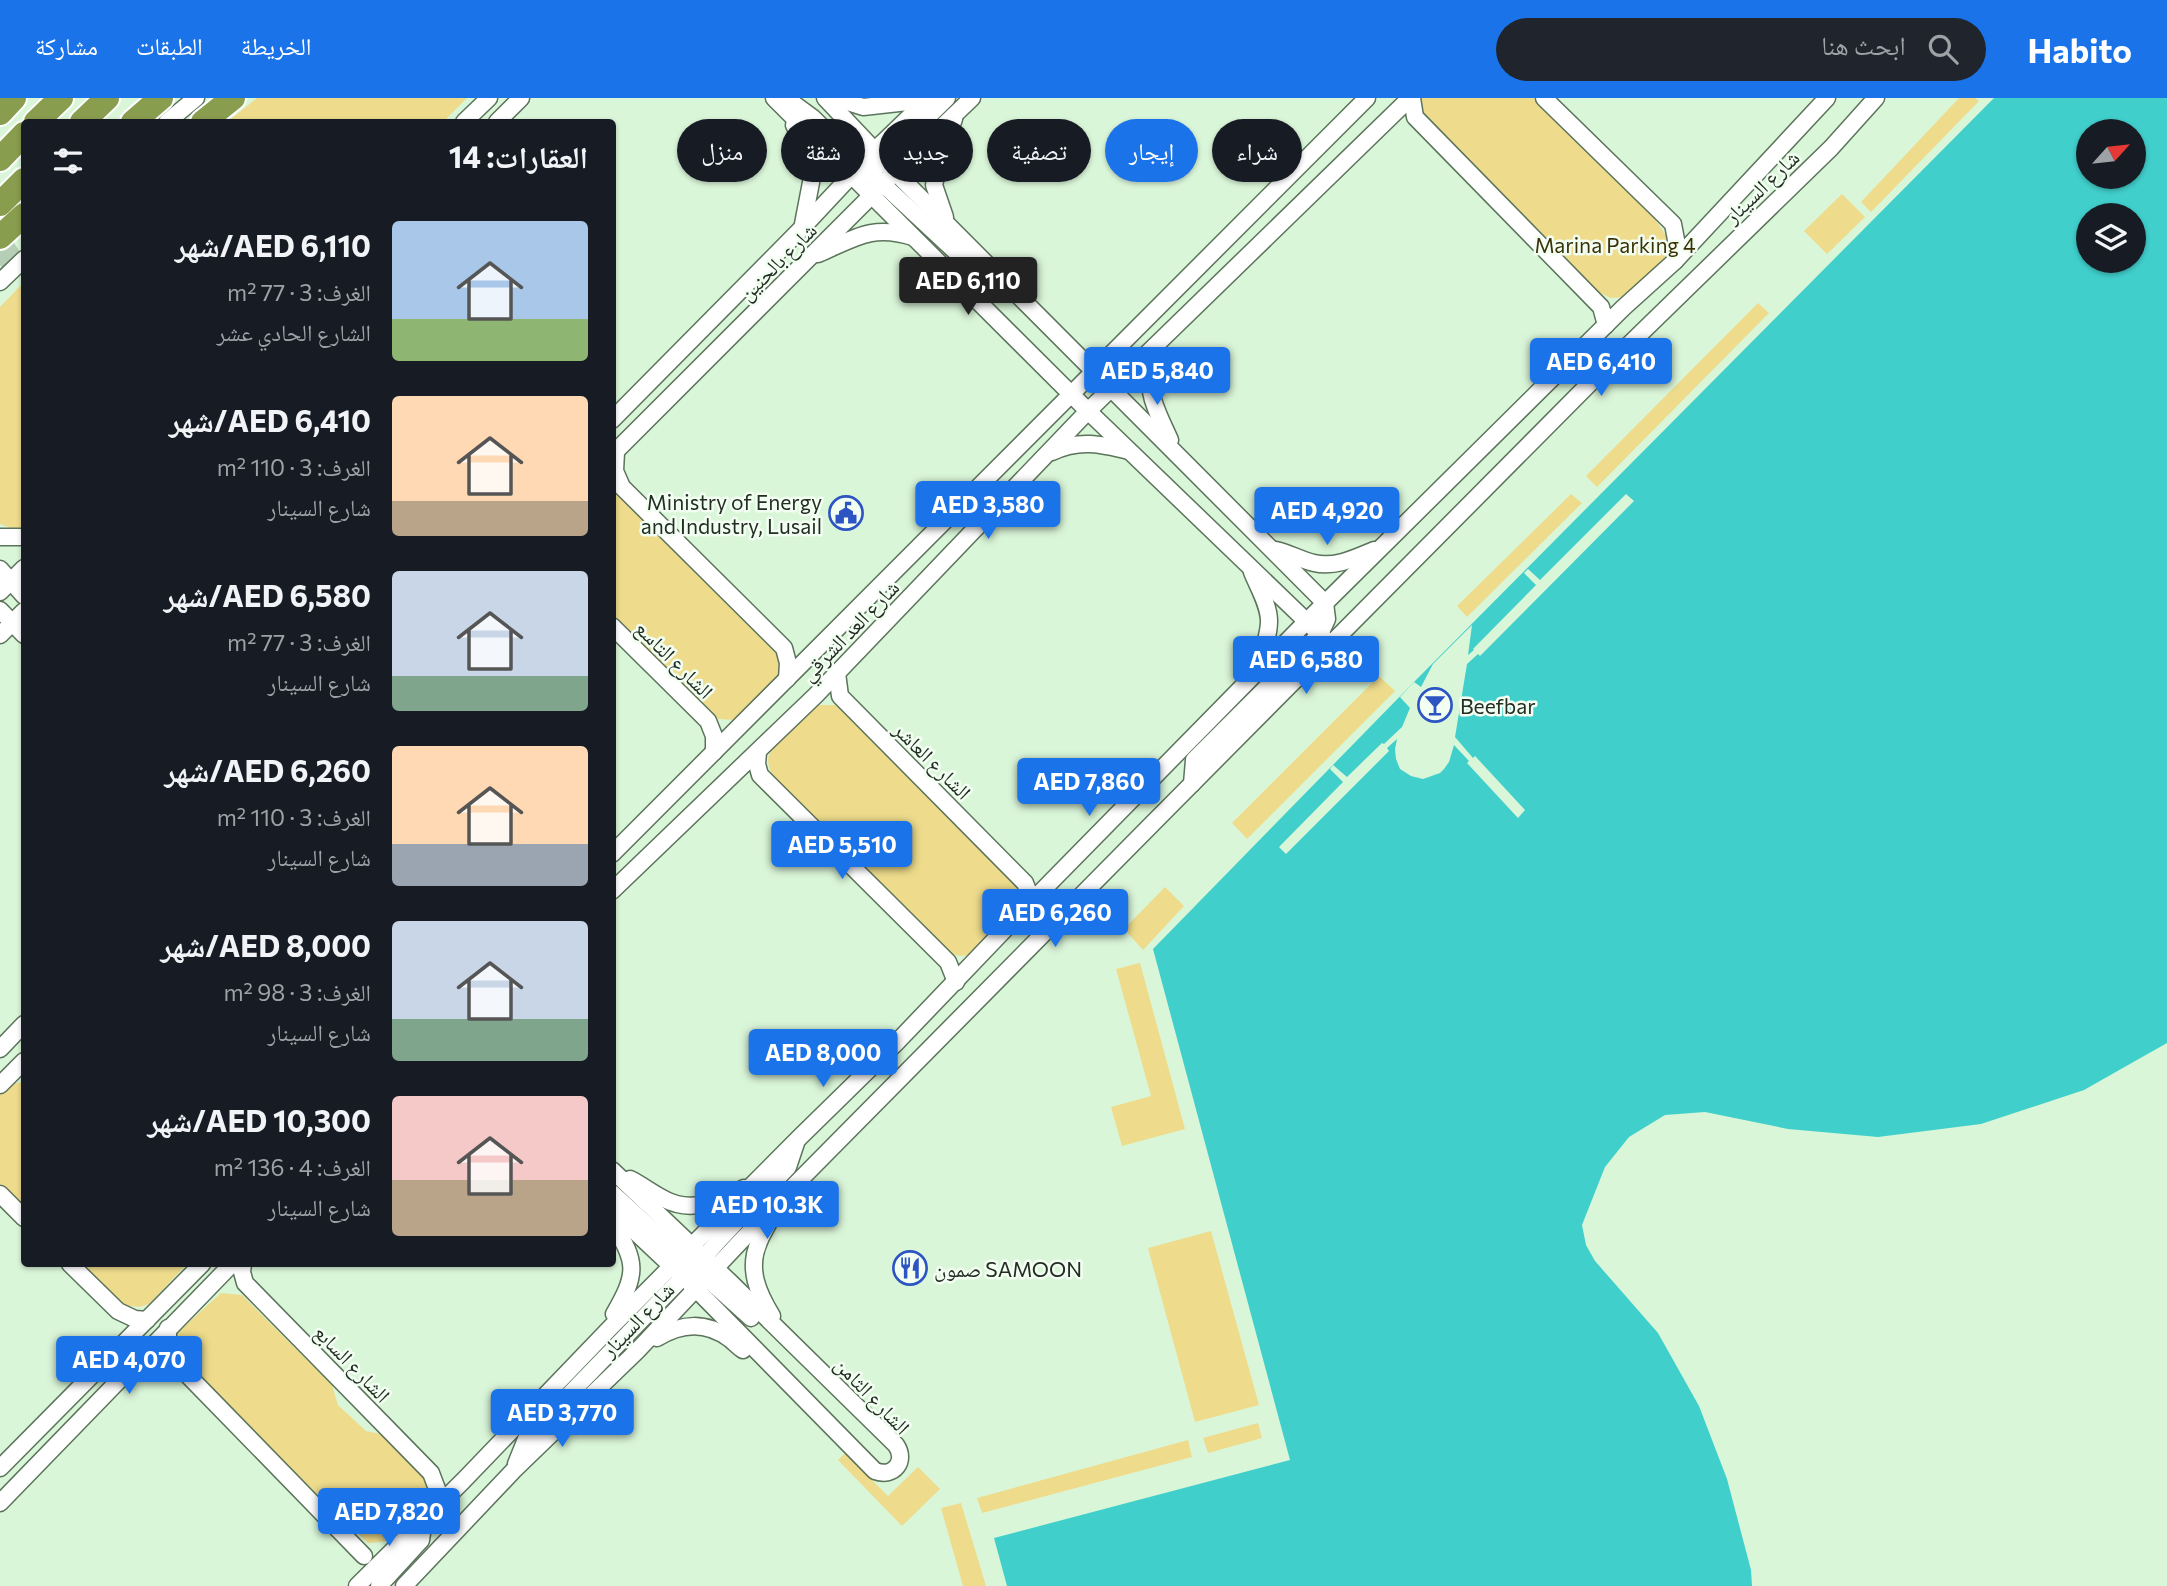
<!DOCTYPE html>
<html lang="ar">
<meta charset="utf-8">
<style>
body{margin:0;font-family:Commissioner,"Noto Naskh Arabic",sans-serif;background:#20242c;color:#f1f3f6;direction:rtl;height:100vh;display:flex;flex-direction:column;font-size:26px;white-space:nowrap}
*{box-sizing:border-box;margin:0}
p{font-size:23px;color:#9ea1a6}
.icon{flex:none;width:38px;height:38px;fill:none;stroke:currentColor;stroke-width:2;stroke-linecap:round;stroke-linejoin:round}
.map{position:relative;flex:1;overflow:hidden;direction:ltr}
.panel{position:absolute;left:21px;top:21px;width:595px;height:1148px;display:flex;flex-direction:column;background:#171b24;border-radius:7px;box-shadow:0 2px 5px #0004;direction:rtl}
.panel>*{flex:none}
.banner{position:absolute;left:637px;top:21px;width:665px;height:63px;direction:rtl;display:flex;gap:14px}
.needle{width:46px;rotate:63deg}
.buttons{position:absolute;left:2076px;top:21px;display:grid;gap:14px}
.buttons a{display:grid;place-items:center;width:70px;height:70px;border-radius:50%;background:#171b24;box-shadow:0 2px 5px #0004;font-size:35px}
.price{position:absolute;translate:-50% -60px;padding:0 16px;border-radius:7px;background:#1a73e8;color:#fff;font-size:23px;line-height:46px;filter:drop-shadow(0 2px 4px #0008)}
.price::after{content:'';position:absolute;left:50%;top:42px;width:21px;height:16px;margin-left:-10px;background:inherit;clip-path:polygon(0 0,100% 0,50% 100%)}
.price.selected{background:#222;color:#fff}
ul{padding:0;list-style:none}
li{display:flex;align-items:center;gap:21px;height:175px;padding:0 28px}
li span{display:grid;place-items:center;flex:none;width:196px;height:140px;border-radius:7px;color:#555}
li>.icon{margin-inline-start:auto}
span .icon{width:84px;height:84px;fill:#fffc;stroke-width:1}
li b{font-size:30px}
h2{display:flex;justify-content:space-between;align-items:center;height:84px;padding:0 28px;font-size:30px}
.chip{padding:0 24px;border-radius:32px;background:#171b24;box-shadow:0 2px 5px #0004;font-size:24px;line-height:63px}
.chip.selected{background:#1a73e8;color:#fff}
header{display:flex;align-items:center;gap:42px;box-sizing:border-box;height:98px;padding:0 35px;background:#1a73e8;color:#fff}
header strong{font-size:33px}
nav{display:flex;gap:38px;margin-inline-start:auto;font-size:24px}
.search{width:490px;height:63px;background:#20242c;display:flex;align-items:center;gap:18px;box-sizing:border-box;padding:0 24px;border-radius:38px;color:#9ea1a6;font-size:26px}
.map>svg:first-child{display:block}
</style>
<header>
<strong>Habito</strong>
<div class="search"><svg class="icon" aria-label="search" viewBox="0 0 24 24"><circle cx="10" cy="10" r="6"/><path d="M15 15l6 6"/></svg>ابحث هنا</div>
<nav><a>الخريطة</a><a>الطبقات</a><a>مشاركة</a></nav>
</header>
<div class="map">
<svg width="2167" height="1488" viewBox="0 0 2167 1488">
<rect width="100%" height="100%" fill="#daf6d9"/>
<!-- green -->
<g fill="#eedc8c">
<polygon points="257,0 467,0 443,24 227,24"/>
<polygon points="1420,0 1533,0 1655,121 1669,142 1667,155 1661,166 1625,199 1610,200 1599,194 1422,15"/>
<polygon points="1959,0 1975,0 1979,3 1871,114 1861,104"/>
<polygon points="1842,96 1865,119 1827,156 1804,133"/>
<polygon points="24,184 24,435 0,426 0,209"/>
<polygon points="1758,205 1769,215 1597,389 1586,378"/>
<polygon points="612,393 619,394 778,551 784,578 735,622 718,621 613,518"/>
<polygon points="1571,396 1582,405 1467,519 1457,508"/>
<polygon points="1379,578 1395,593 1247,741 1232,725"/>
<path d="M817,607H835L846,614L1006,773L1020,793L1019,813L971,857L959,858L947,854L776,684C772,677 768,669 768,662C768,646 804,616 817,607Z"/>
<polygon points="1165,789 1184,808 1143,852 1124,831"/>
<polygon points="1140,865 1185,1031 1122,1048 1111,1009 1151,998 1116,871"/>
<polygon points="23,984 24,985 24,1110 0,1086 0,993 7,986"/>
<polygon points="1211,1133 1259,1307 1195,1324 1148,1150"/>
<polygon points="79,1166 187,1166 149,1206 140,1209 121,1207"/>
<polygon points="221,1195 242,1197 332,1287 338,1307 366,1333 386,1337 429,1384 427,1404 389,1443 368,1445 178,1262 174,1249 179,1233"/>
<polygon points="1258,1325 1262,1340 1208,1355 1203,1340"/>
<polygon points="1188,1342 1192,1359 982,1415 977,1400"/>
<polygon points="845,1355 888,1398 918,1369 940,1391 902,1428 838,1362"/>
<polygon points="961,1405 986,1488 963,1488 941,1410"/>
</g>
<!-- water -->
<path fill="#41cfcc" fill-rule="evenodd" d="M1994,0H2167V945L2084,992L1981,1026L1878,1039L1788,1031L1705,1014L1665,1017L1629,1039L1605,1069L1582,1127L1586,1147L1595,1163L1658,1235L1699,1308L1727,1381L1751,1472L1752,1488H1007L994,1440L1290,1362L1153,851L1414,584ZM2088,33H2133V79H2088ZM2088,117H2133V163H2088Z"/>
<!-- pier -->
<polygon fill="#daf6d9" points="1626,396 1634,403 1480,558 1478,556 1467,566 1455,639 1473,660 1475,658 1525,712 1518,720 1467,665 1469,663 1454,647 1449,664 1444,671 1440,675 1423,681 1411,678 1400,671 1396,661 1395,651 1397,641 1387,650 1389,653 1286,756 1279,749 1343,684 1330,671 1333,667 1347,679 1382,645 1384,646 1402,629 1410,610 1400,599 1414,584 1421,589 1433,566 1472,527 1468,557 1474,552 1473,551 1536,487 1524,475 1528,471 1540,482"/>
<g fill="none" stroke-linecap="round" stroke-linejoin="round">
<!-- highway-tunnel -->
<polyline stroke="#b5ceb5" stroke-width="24" stroke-dasharray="24 12" stroke-linecap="butt" points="0,167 24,150"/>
<!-- minor casing -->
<g stroke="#5b745b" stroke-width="19">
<g id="minor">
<polyline points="774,0 1088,313 1331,547"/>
<polyline points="786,0 813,20 861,67 868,71"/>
<polyline points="825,0 895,74 1325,505"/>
<polyline points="835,0 863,9 926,2"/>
<polyline points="1412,0 1415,19 1601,209 1606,227"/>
<polyline points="1544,0 1673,126 1677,147 1675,163"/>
<polyline points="167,24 196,0"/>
<polyline points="464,24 489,0"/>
<polyline points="497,24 521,0"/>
<polyline points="794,27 806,51 813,74 803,126"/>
<polyline points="877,69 947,0"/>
<polyline points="851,77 862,73 872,76 956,154 972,163 986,167"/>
<polyline points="945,119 934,87 941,57 954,21"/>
<path d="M818,156C855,140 872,126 913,139"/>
<polyline points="0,184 24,161"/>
<path d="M1155,248C1144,293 1152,302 1170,342"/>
<polyline points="612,322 803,129 874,53 929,0"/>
<polyline points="616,354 615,373 622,389 784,550 788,565 787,581"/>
<path d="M1052,354C1079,341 1101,346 1129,353"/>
<polyline points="612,357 895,74 972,0"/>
<polyline points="0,439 24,439"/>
<path d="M1276,452C1289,455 1301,462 1314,465C1335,470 1355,460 1374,452"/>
<polyline points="0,471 24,498"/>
<path d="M1252,474C1258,489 1269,507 1269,523C1269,540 1261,557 1256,573"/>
<polyline points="0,494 24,470"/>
<polyline points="0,512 24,537"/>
<polyline points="612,528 708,623 714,638 714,654"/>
<polyline points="0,537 24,513"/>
<polyline points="837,575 840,598 1025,785 1032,803"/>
<polyline points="758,654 757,666 760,677 948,864 956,884"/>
<polyline points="1192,686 1194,662 1320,536 1327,521 1325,505"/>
<polyline points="612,756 1367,0"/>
<polyline points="612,793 816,597 1088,313 1410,0"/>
<polyline points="0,951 24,926"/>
<polyline points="0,987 24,963"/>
<path d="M612,1072L731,1185L896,1347C907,1363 894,1380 875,1373L696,1191L612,1112"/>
<path d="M630,1081C642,1087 652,1095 664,1101C692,1116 717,1103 744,1090"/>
<polyline points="612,1095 682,1159 690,1164"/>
<polyline points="0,1096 24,1120"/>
<path d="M771,1119C768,1128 762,1135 759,1144C747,1171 758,1195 772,1218"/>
<path d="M612,1126C639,1164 636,1178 614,1216"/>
<polyline points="70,1166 118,1213 135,1221 147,1222"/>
<polyline points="243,1166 242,1174 245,1185 431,1375 442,1404"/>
<polyline points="698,1168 704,1159 720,1141 788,1069 796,1045"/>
<polyline points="700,1174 751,1220"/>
<polyline points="168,1230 168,1249 171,1260 364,1458"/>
<path d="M657,1240C681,1225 706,1223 730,1241C735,1245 738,1249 743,1252"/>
<polyline points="516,1366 526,1341 683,1179 691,1164 692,1148"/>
<polyline points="0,1370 202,1166"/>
<polyline points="0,1405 232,1166"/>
<polyline points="357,1488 463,1383 611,1229 800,1039 898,943 1032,803 1307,523 1623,210 1675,163 1827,0"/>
<polyline points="379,1488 421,1442 424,1422"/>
<polyline points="404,1488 514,1372 637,1253 774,1108 1157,721 1602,273 1831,50 1876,0"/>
</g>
</g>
<!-- highway casing -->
<g stroke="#fff" stroke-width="28">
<g id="highway">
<polyline points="0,15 14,0"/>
<polyline points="36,24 61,0"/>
<polyline points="82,24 107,0"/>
<polyline points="133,24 161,0"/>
<polyline points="203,24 233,0"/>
<polyline points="0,61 24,36"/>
<polyline points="0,106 24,82"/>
<polyline points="0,139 24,117"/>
</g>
</g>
<!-- minor -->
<use href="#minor" stroke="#fff" stroke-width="16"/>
<!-- highway -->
<use href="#highway" stroke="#899d4e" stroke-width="24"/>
</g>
<!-- icons -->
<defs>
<g id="civic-ring" transform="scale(1.75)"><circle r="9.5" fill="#f3fef2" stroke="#2c54c3" stroke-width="1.5"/><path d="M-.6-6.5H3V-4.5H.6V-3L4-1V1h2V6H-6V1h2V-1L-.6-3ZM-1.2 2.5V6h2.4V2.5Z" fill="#2c54c3"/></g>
<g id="bar-ring" transform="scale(1.75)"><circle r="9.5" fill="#f3fef2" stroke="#2c54c3" stroke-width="1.5"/><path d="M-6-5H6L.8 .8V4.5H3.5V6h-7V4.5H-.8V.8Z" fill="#2c54c3"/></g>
<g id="restaurant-ring" transform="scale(1.75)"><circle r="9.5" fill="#f3fef2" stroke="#2c54c3" stroke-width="1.5"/><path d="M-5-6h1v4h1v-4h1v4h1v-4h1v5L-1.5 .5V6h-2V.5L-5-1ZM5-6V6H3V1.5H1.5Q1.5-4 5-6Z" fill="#2c54c3"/></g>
</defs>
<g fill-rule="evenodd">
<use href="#civic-ring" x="846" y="415"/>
<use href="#bar-ring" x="1435" y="607"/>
<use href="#restaurant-ring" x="910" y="1170"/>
</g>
<g text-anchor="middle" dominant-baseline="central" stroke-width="5" stroke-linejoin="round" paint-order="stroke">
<!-- street labels -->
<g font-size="21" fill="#232d23" stroke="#f3fef2">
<text transform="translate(1761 88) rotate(-44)">شارع السينار</text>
<text transform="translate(777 163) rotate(-45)">شارع بالحنين</text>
<text transform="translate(849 532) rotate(-46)">شارع العد الشرقي</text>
<text transform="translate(675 561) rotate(45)">الشارع التاسع</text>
<text transform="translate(933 662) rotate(45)">الشارع العاشر</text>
<text transform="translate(637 1221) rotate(-46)">شارع السينار</text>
<text transform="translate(353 1265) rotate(46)">الشارع السابع</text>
<text transform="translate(873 1297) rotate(46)">الشارع الثامن</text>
</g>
<!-- park labels -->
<g font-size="21" fill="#3b3208" stroke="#f3fef2">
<text x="1615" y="146">Marina Parking 4</text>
</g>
<!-- poi labels -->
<g font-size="21" fill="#232d23" stroke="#f3fef2" text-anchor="start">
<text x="822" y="403" text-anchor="end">Ministry of Energy<tspan x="822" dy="24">and Industry, Lusail</tspan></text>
<text x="1460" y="607">Beefbar</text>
<text x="934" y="1170">صمون SAMOON</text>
</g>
</g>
</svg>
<div class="buttons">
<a><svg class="needle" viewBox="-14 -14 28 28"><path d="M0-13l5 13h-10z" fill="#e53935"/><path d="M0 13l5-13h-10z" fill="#9ea1a6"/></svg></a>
<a><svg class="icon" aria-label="layers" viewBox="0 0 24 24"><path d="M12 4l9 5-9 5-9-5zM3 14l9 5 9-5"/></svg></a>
</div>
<b class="price selected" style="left:968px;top:219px">AED 6,110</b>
<b class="price" style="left:1601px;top:300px">AED 6,410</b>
<b class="price" style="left:1157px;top:309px">AED 5,840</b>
<b class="price" style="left:988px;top:443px">AED 3,580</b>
<b class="price" style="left:1327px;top:449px">AED 4,920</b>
<b class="price" style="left:1306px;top:598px">AED 6,580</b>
<b class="price" style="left:1089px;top:720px">AED 7,860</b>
<b class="price" style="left:842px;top:783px">AED 5,510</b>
<b class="price" style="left:1055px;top:851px">AED 6,260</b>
<b class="price" style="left:823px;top:991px">AED 8,000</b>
<b class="price" style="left:767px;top:1143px">AED 10.3K</b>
<b class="price" style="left:129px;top:1298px">AED 4,070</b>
<b class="price" style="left:562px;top:1351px">AED 3,770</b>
<b class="price" style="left:389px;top:1450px">AED 7,820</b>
<div class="banner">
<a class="chip">شراء</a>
<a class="chip selected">إيجار</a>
<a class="chip">تصفية</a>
<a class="chip">جديد</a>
<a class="chip">شقة</a>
<a class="chip">منزل</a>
</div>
<section class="panel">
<h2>العقارات: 14<svg class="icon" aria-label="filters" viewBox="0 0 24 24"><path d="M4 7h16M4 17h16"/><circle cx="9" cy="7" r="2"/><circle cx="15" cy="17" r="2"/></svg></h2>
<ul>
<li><span style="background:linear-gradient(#a9c7e8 70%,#8fb573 0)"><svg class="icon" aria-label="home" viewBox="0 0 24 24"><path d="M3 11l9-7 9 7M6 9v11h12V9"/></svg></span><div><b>AED 6,110/شهر</b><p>الغرف: 3 · 77 m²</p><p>الشارع الحادي عشر</p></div></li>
<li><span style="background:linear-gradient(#ffd9b3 75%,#b9a48a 0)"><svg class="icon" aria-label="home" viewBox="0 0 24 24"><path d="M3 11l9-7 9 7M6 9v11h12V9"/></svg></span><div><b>AED 6,410/شهر</b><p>الغرف: 3 · 110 m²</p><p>شارع السينار</p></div></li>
<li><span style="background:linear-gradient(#c9d6e8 75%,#7fa58c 0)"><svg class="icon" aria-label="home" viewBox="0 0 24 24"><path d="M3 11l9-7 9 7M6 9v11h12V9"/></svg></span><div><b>AED 6,580/شهر</b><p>الغرف: 3 · 77 m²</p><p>شارع السينار</p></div></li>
<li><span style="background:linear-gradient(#ffd9b3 70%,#9aa5b1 0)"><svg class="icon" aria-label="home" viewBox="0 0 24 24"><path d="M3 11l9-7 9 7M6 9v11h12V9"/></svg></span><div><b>AED 6,260/شهر</b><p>الغرف: 3 · 110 m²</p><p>شارع السينار</p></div></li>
<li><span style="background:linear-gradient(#c9d6e8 70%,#7fa58c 0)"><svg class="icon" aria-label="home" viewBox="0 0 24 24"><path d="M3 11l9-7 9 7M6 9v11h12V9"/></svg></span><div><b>AED 8,000/شهر</b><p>الغرف: 3 · 98 m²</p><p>شارع السينار</p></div></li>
<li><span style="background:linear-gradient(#f6c9c9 60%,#b9a48a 0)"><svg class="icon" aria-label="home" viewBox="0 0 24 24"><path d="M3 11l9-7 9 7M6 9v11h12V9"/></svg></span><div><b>AED 10,300/شهر</b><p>الغرف: 4 · 136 m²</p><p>شارع السينار</p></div></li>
</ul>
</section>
</div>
